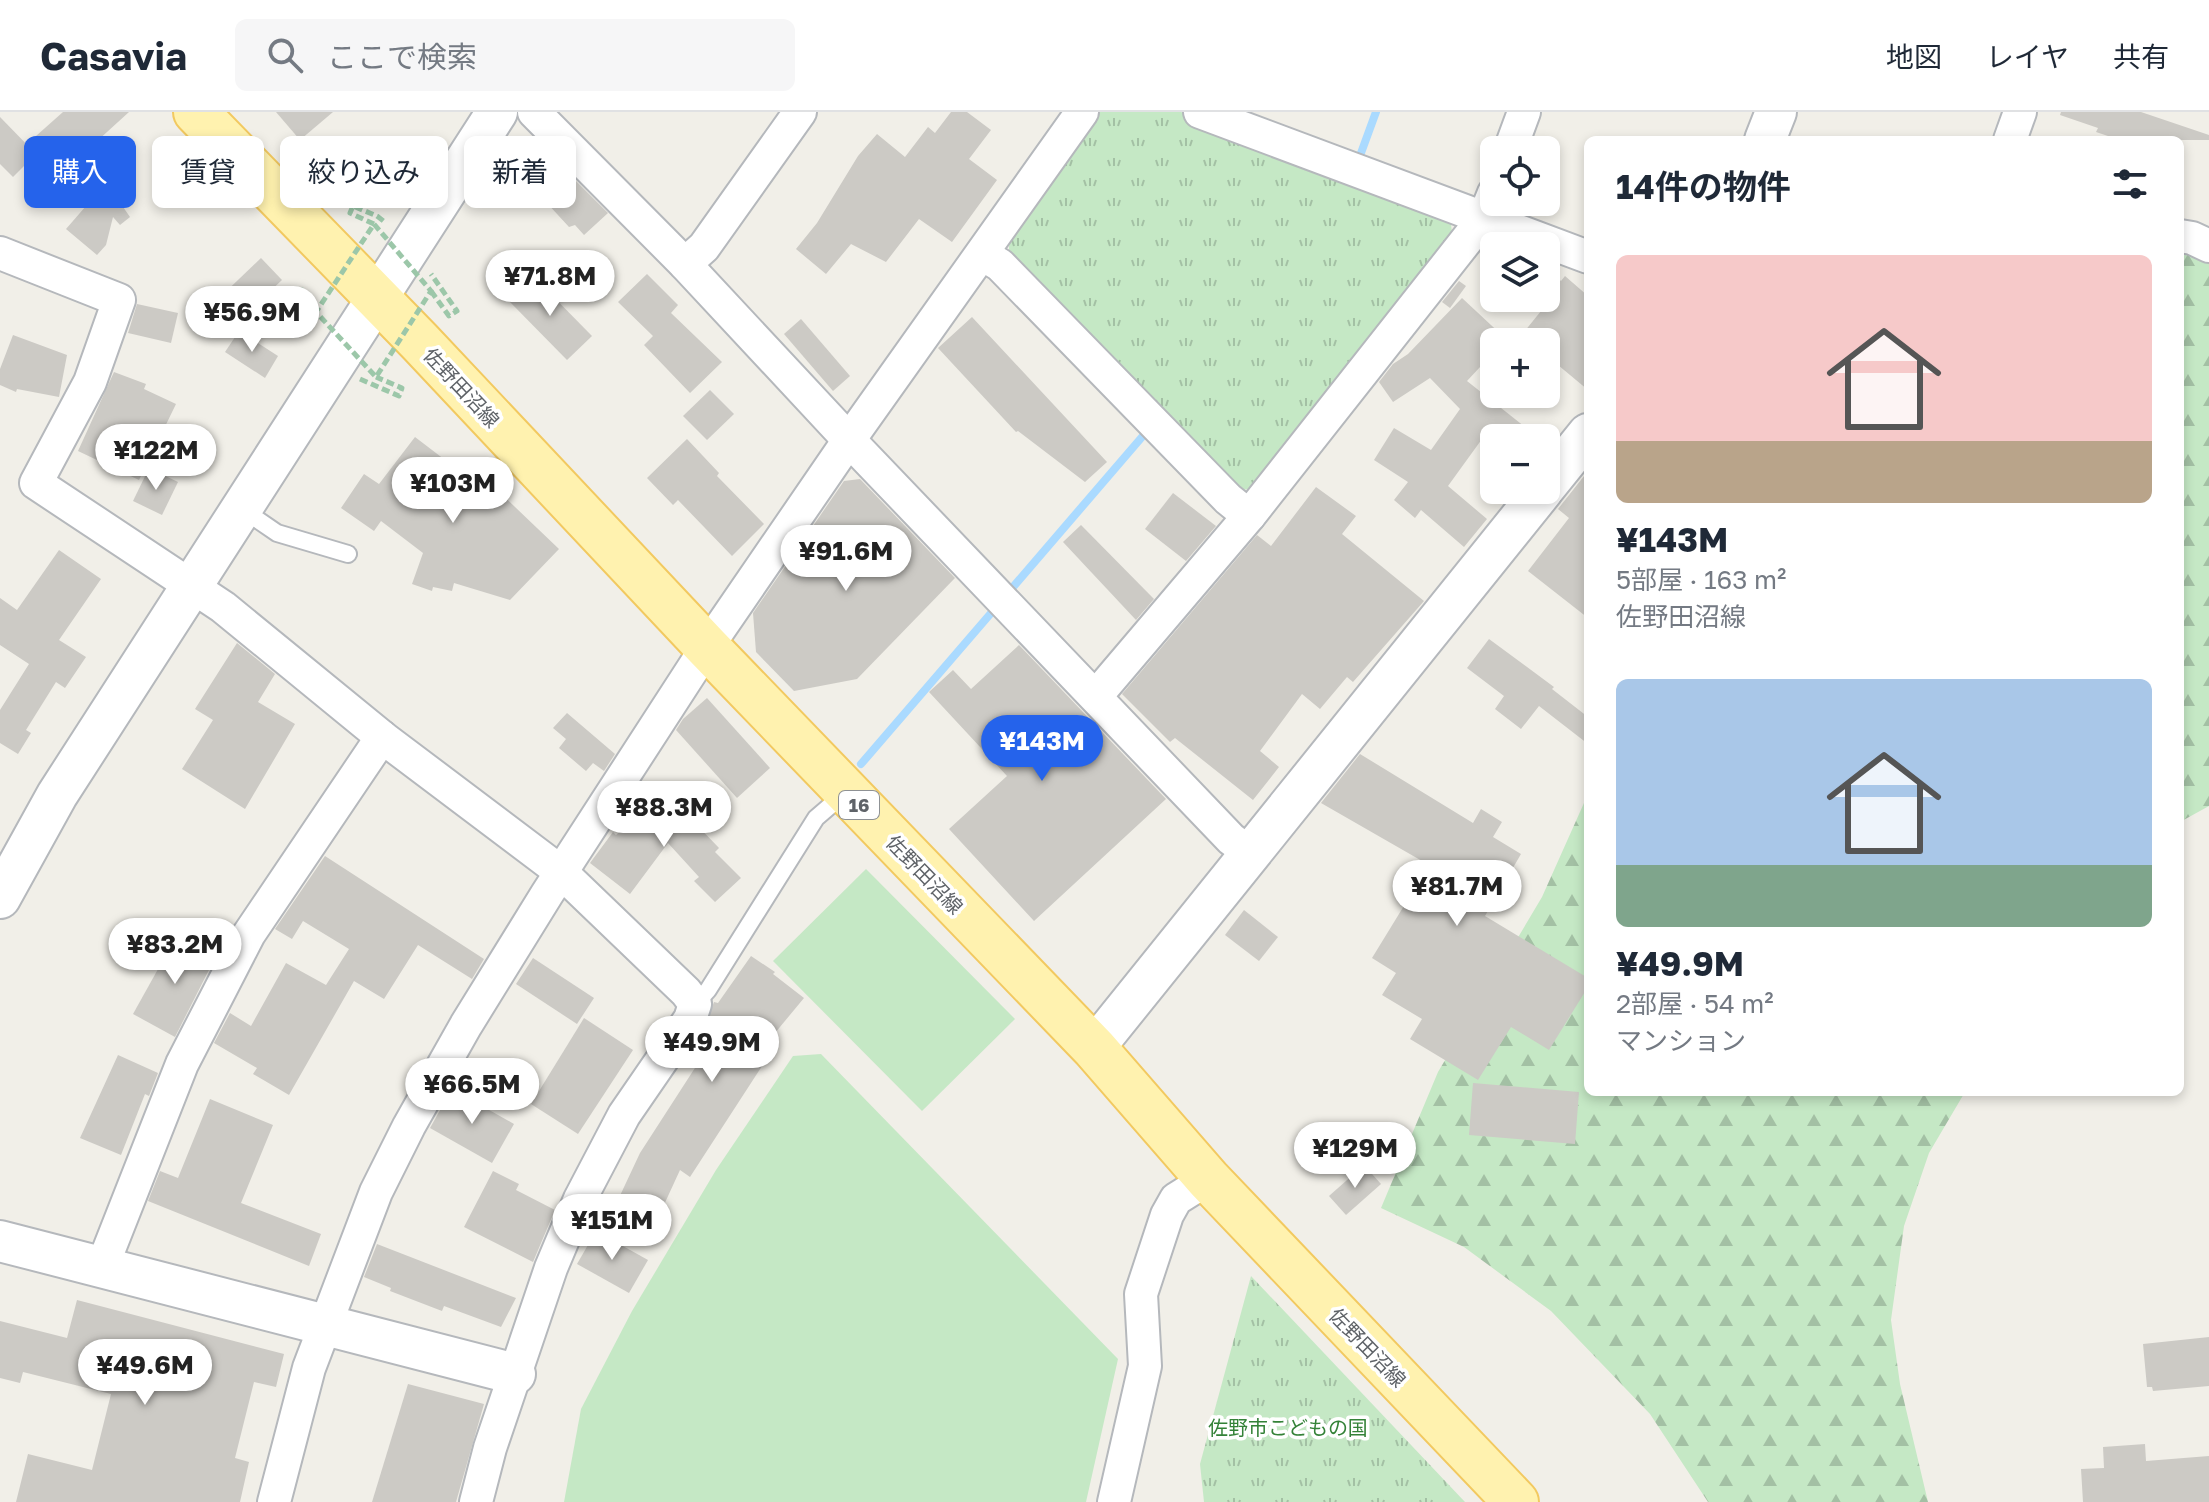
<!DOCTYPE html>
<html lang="ja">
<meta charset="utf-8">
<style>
body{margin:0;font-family:"Golos Text","Noto Sans JP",sans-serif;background:#f6f6f7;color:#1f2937;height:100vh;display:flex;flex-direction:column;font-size:30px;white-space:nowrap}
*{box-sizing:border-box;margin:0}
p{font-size:26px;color:#747a83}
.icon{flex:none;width:44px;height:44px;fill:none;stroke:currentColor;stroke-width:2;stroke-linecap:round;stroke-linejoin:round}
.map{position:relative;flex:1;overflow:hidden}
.panel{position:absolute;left:1584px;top:24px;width:600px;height:960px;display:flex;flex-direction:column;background:#fff;border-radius:12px;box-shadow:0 4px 12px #0003}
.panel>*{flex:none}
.guide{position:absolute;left:24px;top:24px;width:760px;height:72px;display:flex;gap:16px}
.buttons{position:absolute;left:1480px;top:24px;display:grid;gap:16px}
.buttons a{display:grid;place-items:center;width:80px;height:80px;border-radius:12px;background:#fff;box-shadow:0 4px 12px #0003;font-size:40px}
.price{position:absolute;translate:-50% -68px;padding:0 18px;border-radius:28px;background:#fff;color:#222;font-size:26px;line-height:52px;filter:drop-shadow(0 2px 4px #0008)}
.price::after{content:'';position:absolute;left:50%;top:48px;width:24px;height:18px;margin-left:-12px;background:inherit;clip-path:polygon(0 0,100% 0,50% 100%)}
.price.active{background:#2563eb;color:#fff}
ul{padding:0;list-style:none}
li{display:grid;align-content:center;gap:16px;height:424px;padding:0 32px}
li span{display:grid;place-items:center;height:248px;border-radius:12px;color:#555}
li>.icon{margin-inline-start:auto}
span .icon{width:144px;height:144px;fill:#fffc;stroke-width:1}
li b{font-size:34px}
h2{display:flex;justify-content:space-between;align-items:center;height:96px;padding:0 32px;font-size:34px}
.tag{padding:0 28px;border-radius:12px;background:#fff;box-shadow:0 4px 12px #0003;font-size:28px;line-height:72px}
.tag.active{background:#2563eb;color:#fff}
header{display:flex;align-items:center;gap:48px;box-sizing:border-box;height:112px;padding:0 40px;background:#fff;border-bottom:2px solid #e0e1e3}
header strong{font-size:38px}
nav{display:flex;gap:44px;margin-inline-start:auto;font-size:28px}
.search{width:560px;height:72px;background:#f6f6f7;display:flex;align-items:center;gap:20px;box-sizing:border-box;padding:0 28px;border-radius:12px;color:#747a83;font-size:30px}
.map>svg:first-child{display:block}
</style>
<header>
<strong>Casavia</strong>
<div class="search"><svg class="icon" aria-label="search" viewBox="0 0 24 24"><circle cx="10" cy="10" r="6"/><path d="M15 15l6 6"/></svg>ここで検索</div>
<nav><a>地図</a><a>レイヤ</a><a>共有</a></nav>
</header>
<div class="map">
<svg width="2209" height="1390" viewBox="0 0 2209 1390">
<defs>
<pattern id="forest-firs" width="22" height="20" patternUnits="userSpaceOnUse" patternTransform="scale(2)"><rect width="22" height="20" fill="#c5e8c5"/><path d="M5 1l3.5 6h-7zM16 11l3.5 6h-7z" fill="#a3c0a4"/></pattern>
<pattern id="park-tufts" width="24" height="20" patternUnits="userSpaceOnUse" patternTransform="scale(2)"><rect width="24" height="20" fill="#c5e8c5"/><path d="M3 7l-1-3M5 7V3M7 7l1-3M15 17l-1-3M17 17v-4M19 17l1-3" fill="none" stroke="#a3c0a4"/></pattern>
</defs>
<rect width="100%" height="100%" fill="#f1efe8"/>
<!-- grass -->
<g fill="#c5e8c5">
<polygon points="866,757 1015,907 922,999 773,849"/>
<polygon points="821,942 1118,1247 1086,1390 564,1390 581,1297 632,1199 716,1058 793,944"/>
</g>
<!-- forest -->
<g fill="url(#forest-firs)">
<polygon points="2180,138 2209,149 2209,694 2180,710"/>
<polygon points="1588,682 1588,980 1965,980 1929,1041 1904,1114 1891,1208 1900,1272 1928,1390 1708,1390 1650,1302 1551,1199 1464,1135 1381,1096 1438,960 1542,785"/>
</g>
<!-- park -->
<g fill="url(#park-tufts)">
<polygon points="1091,0 1181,0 1450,104 1453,129 1255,377 1234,378 1009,146 1009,121"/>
<polygon points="1251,1164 1465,1390 1204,1390 1200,1352"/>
</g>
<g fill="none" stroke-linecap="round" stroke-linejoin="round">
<!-- stream -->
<g stroke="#aadaff" stroke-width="8">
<polyline points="1361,41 1376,0"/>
<polyline points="1007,482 1142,325"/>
<polyline points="861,652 998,493"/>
</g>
</g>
<!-- building -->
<g fill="#cccac5">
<polygon points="63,0 129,0 85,40 130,105 120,113 113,105 106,133 97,143 66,117 86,94 78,82 86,76 36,24"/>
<polygon points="276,0 333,0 300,28"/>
<polygon points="951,0 967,0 991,18 969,47 997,68 952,130 919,107 886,150 851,132 826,162 796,137 817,111 858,44 877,22 905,45 928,15 935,21"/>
<polygon points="2061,0 2141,0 2209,23 2209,28 2120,28 2096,20 2098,16 2060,3"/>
<polygon points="0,5 36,42 13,65 0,52"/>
<polygon points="573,66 608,101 584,123 575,113 569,115 546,90"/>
<polygon points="261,146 282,168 235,212 215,190"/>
<polygon points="1546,155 1561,169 1565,164 1588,184 1588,278 1546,243 1546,230 1516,230 1541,199 1525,186 1546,186"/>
<polygon points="647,162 678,193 671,201 722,250 690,281 644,233 653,224 618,190"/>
<polygon points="533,164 592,224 567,248 508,188"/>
<polygon points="1459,169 1466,174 1450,196 1442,190"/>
<polygon points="1462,186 1506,227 1494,230 1494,240 1467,269 1539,326 1494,326 1494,334 1482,327 1448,374 1487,407 1464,435 1421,398 1415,406 1394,388 1408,370 1374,348 1394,316 1431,338 1460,297 1430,266 1393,290 1379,270 1393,252 1408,242"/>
<polygon points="137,192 178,201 171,231 128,221"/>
<polygon points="972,205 1107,350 1085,370 1018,319 1016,320 938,236"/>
<polygon points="801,207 850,264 833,279 784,222"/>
<polygon points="239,219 278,244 265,266 225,240"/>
<polygon points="13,223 67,243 59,285 17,277 16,280 0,273 0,257"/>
<polygon points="114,260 146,272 144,277 176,292 139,368 78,339"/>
<polygon points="710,278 734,302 707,328 683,304"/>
<polygon points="415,325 487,380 493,374 559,437 510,488 454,471 452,479 433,475 432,479 412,472 423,441 381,409 374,419 341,396 364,362 379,372"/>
<polygon points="687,327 719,361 717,364 764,412 732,444 678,388 673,393 647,366"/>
<polygon points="149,356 178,370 162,403 133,389"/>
<polygon points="1588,359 1588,506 1528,459 1569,406 1558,397"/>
<polygon points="860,367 955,466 857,567 794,579 756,540 753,501 844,369"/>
<polygon points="1316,375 1356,404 1342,422 1424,489 1353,570 1347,565 1320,597 1302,582 1260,639 1279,655 1253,688 1175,626 1170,630 1122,582 1257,423 1271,434"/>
<polygon points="1173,381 1216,414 1186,449 1145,417"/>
<polygon points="1081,413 1154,487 1136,508 1063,430"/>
<polygon points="59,438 101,467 59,528 86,545 65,576 56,570 26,618 31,621 18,642 0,631 0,598 29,552 0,533 0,486 17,498"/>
<polygon points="1489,527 1554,575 1552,577 1588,605 1588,632 1539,594 1521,617 1495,597 1504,584 1467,556"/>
<polygon points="237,531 275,562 258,590 295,612 245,697 182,657 213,608 195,597"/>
<polygon points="1019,533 1166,687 1034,809 949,717 1007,664 929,580 953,558 971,577"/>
<polygon points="707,586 770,656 737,686 676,618 683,607"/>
<polygon points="567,601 615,642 604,659 593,651 586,659 559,636 566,627 553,616"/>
<polygon points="1360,642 1473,711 1481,697 1502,710 1493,725 1521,742 1485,804 1588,866 1588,875 1549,938 1511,915 1478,968 1410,927 1422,907 1382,883 1396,861 1372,846 1429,753 1321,691"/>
<polygon points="664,679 719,736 715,740 741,766 715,790 694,769 699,765 668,731 630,782 590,751 613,720 616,723"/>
<polygon points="325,744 484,847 472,867 418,833 384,887 354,869 289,983 253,962 257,956 214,931 230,901 251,914 286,851 326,873 349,837 303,809 292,827 275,817"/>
<polygon points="1244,798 1278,825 1259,849 1225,823"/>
<polygon points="177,823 215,846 175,925 133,902"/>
<polygon points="751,844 775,860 773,862 804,886 770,927 777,931 690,1065 680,1058 657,1108 617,1090 640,1041 713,928 703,921 714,890 718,891"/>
<polygon points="533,846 594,886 577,912 516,872"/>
<polygon points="584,906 633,938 578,1022 531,992"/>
<polygon points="118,943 158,961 149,984 145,982 121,1043 80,1026"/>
<polygon points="1473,971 1579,980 1575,1032 1469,1023"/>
<polygon points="452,977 514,1012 492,1051 430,1016"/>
<polygon points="210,987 273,1013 241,1091 321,1122 309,1154 148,1089 160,1059 178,1066"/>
<polygon points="1364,1053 1381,1072 1346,1103 1329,1084"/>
<polygon points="493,1059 519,1072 516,1078 555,1098 533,1150 464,1115"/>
<polygon points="596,1119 648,1148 629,1181 577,1152"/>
<polygon points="377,1132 516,1186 501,1215 444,1194 442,1199 390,1179 391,1176 364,1165"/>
<polygon points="77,1188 284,1242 276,1275 254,1270 235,1346 249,1350 240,1390 16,1390 28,1342 92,1358 111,1282 23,1260 20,1271 0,1266 0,1209 67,1226"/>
<polygon points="2209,1225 2209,1274 2153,1279 2152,1275 2147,1275 2143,1232"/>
<polygon points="408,1272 484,1292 456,1390 372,1390"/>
<polygon points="2145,1332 2146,1349 2209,1344 2209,1390 2083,1390 2081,1357 2104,1356 2103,1335"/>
</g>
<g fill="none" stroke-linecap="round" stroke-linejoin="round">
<!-- service casing -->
<g stroke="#b5b8bc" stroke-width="20">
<g id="service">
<polyline points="242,397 277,421 348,442"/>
<polyline points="695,892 708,878 816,706 845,681"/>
</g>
</g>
<!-- minor casing -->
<g stroke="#b5b8bc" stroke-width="36">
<g id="minor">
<polyline points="534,0 685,152 849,328 1231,727 1251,742"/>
<polyline points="1200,0 1588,145"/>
<polyline points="2010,28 2020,0"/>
<polyline points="1510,38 1524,0"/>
<polyline points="2180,124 2192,126 2209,134"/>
<polyline points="0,141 119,188 90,270 36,371 223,495 382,625 561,760 686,880 695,892 690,907 624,1003 580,1087 551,1156 490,1336 476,1390"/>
<polyline points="982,142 1000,153 1228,387 1249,404"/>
<polyline points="685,152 704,135 800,0"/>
<polyline points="1096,584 1249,404 1484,106 1494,81"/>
<polyline points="102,1155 182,952 249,822 382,625"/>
<polyline points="274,1390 309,1256 376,1080 409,1014 466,913 547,782 707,535 849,328 1082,0"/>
<polyline points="1114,1390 1145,1254 1141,1182 1167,1103 1176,1087 1208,1067"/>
</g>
</g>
<!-- tertiary casing -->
<g stroke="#b5b8bc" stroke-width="44">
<g id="tertiary">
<polyline points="1765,28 1776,0"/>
<polyline points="1546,374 1588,322"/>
<polyline points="0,786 57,683 497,0"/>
<polyline points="1094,936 1543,378"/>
<polyline points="0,1129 515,1262"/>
</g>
</g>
<!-- primary casing -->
<g stroke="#f2c960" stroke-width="48">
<polyline id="primary" points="196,0 420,230 707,535 1094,936 1208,1067 1516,1390"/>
</g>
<!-- path -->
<g stroke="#9cc7a9" stroke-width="5" stroke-dasharray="8 4" stroke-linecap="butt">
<polyline points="374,112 350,101 353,94 377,104 386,111"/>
<polyline points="431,179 449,204 457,199 431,162"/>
<polyline points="313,208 297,181 302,178 316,200"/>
<polyline points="360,267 399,284 402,276 376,265"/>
</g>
<!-- service -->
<use href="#service" stroke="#fff" stroke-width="16"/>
<!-- minor -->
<use href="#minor" stroke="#fff" stroke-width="32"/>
<!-- tertiary -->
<use href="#tertiary" stroke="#fff" stroke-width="40"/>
<!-- primary -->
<use href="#primary" stroke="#fff2af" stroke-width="44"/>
<!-- path-bridge -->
<polygon stroke="#9cc7a9" stroke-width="5" stroke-dasharray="8 4" stroke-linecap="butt" points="374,112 431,179 376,265 316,200"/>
</g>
<g text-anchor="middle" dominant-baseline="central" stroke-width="7" stroke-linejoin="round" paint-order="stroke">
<!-- shield labels -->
<rect fill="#fff" stroke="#8f9295" stroke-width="2" x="839" y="679" width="40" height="28" rx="6"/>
<g font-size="18" font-weight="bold" fill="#5f6368">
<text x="859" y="693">16</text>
</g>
<!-- street labels -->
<g font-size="20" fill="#5f6368" stroke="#fff">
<text transform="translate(462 275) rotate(47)">佐野田沼線</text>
<text transform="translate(925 762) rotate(46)">佐野田沼線</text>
<text transform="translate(1368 1235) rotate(46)">佐野田沼線</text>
</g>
<!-- park labels -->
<g font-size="20" fill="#348238" stroke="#fff">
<text x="1288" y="1315">佐野市こどもの国</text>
</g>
</g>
</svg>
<div class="buttons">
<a><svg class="icon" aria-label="locate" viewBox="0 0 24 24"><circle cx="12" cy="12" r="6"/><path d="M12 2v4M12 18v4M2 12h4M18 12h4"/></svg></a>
<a><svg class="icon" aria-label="layers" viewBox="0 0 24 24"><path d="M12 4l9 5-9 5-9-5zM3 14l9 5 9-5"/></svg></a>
<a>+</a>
<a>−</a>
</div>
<b class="price" style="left:550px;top:206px">¥71.8M</b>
<b class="price" style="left:252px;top:242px">¥56.9M</b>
<b class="price" style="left:156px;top:380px">¥122M</b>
<b class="price" style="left:453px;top:413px">¥103M</b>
<b class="price" style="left:846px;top:481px">¥91.6M</b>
<b class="price active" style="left:1042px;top:671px">¥143M</b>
<b class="price" style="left:664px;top:737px">¥88.3M</b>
<b class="price" style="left:1457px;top:816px">¥81.7M</b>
<b class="price" style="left:175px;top:874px">¥83.2M</b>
<b class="price" style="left:712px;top:972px">¥49.9M</b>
<b class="price" style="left:472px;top:1014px">¥66.5M</b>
<b class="price" style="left:1355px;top:1078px">¥129M</b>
<b class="price" style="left:612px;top:1150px">¥151M</b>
<b class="price" style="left:145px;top:1295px">¥49.6M</b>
<div class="guide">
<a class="tag active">購入</a>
<a class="tag">賃貸</a>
<a class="tag">絞り込み</a>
<a class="tag">新着</a>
</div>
<section class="panel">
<h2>14件の物件<svg class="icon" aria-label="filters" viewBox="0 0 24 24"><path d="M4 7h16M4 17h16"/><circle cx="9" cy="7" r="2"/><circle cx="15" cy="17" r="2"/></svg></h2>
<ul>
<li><span style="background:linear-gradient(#f6c9c9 75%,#b9a48a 0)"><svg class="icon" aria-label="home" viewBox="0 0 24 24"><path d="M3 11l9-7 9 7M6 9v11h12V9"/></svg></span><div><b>¥143M</b><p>5部屋 · 163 m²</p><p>佐野田沼線</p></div></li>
<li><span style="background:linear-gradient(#a9c7e8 75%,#7fa58c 0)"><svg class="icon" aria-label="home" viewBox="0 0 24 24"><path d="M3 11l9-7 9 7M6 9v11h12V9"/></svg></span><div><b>¥49.9M</b><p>2部屋 · 54 m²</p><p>マンション</p></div></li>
</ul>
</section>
</div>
